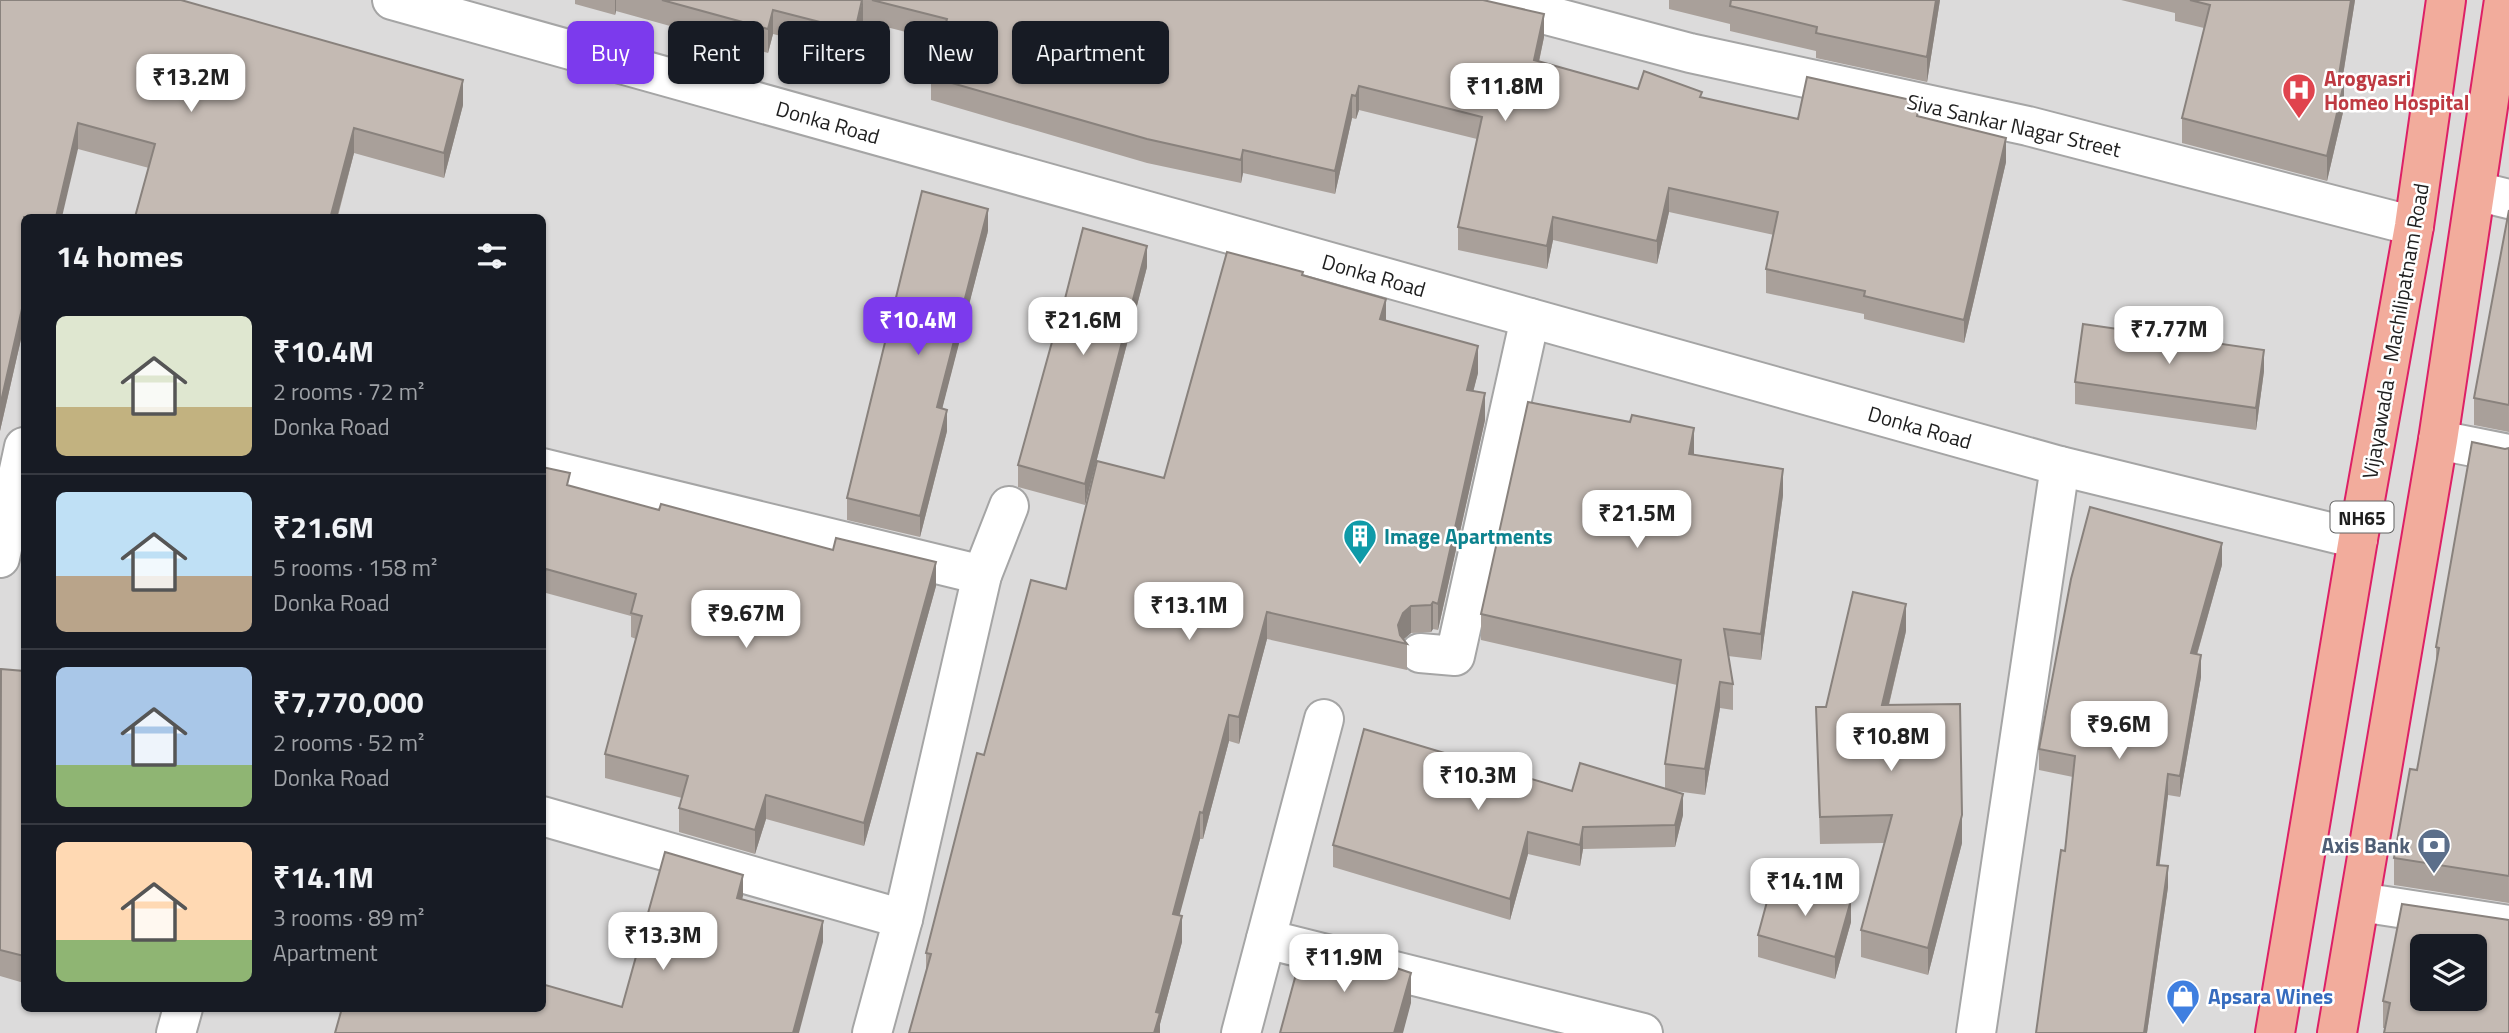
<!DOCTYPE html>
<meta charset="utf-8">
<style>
body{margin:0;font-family:"Titillium Web",sans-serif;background:#242831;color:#f1f3f6;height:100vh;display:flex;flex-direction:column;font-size:26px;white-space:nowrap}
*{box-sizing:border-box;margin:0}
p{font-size:23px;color:#9ea1a6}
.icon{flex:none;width:38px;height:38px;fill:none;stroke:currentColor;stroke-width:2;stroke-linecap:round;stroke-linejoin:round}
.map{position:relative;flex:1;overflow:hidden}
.panel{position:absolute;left:21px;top:214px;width:525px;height:798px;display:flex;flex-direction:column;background:#171b24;border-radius:10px;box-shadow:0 2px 5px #0004}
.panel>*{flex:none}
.banner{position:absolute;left:567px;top:21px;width:665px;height:63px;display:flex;gap:14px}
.controls{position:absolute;left:2410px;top:934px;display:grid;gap:14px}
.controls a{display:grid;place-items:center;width:77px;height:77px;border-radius:10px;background:#171b24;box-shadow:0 2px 5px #0004;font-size:35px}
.price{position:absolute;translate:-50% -60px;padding:0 16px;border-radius:14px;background:#fff;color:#222;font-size:23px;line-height:46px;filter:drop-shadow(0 2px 4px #0008)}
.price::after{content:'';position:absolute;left:50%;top:42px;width:21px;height:16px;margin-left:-10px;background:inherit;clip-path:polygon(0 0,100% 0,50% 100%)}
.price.on{background:#7c3aed;color:#fff}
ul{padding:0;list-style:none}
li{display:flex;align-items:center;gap:21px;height:175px;padding:0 35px}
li+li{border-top:2px solid #363941}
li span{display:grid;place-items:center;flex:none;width:196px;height:140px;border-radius:10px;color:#555}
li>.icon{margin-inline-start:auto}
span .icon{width:84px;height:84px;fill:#fffc;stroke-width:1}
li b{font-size:30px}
h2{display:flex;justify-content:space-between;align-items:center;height:84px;padding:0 35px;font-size:30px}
.chip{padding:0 24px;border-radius:10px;background:#171b24;box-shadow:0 2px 5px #0004;font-size:24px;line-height:63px}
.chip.on{background:#7c3aed;color:#fff}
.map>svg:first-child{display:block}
</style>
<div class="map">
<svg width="2509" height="1033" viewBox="0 0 2509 1033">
<rect width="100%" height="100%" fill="#efebe3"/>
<!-- residential -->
<path fill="#dcdbdb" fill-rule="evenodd" d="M0,0H2509V1033H0ZM24,217H542V1008H24ZM2422,947H2474V999H2422Z"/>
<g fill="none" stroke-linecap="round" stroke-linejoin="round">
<!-- minor casing -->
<g stroke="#a5a5a5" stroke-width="42">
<g id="minor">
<polyline points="1490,0 1690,53 2028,126 2414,226"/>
<polyline points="2476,191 2509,199"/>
<polyline points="2438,440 2509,454"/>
<polyline points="542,468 982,575"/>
<polyline points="0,558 24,447"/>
<polyline points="1420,653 1455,656 1530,318"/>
<polyline points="542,816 903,919"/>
<polyline points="2360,902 2509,925"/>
<polyline points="1266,939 1643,1033"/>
<polyline points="176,1033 183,1008"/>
<polyline points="872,1033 903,919 982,575 1009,506"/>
<polyline points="1241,1033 1324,719"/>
<polyline points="1976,1033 2060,466"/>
</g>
</g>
<!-- tertiary casing -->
<g stroke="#a5a5a5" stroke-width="42">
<polyline id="tertiary" points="392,0 2060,466 2358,539"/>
</g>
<!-- trunk casing -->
<g stroke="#dd2066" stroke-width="42">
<g id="trunk">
<polyline points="2275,1033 2358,539 2414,226 2446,0"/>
<polyline points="2337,1033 2438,440 2504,0"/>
</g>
</g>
<!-- minor -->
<use href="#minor" stroke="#fff" stroke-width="38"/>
<!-- tertiary -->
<use href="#tertiary" stroke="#fff" stroke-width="38"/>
<!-- trunk -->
<use href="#trunk" stroke="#f2ac9c" stroke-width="38"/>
</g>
<!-- wall -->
<g fill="#a9a09a">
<polygon points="0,0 463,105 444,178 354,153 338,216 149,168 78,149 24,217 24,326 0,431"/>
<polygon points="575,0 1483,0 1544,37 1539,62 1638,89 1702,98 1798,119 1920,117 2006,162 1964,343 1864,319 1864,314 1766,293 1766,269 1774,235 1669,212 1657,264 1553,240 1547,269 1458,250 1458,227 1477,139 1359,110 1356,119 1352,118 1335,194 1243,173 1241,183 1147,163 931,100 931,77 941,41 863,21 855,54 773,34 768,53 616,11 615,15 575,4"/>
<polygon points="1669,0 1940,0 1927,82 1816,58 1816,51 1730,31 1730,24 1669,9"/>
<polygon points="2121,0 2355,0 2342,82 2344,108 2327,181 2182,143 2182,118 2204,28 2175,21 2175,13"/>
<polygon points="2509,210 2509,432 2474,425 2474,398"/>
<polygon points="988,231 942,408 947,431 920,537 847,520 847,498"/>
<polygon points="1147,267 1085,505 1018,487 1018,465 1054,342"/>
<polygon points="1303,276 1478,373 1473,391 1485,420 1438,630 1433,629 1431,632 1411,633 1403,639 1407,644 1407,670 1267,639 1239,744 1229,741 1203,839 1200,839 1179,915 1182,942 1160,1024 1160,1033 926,972 926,953 984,755 1066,589 1164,478"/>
<polygon points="2264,371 2256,430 2075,404 2075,382"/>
<polygon points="2509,448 2509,903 2394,885 2394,858 2417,770 2436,669 2436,647 2505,449"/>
<polygon points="1694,455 1783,495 1761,660 1728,656 1733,684 1733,710 1720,708 1705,795 1675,791 1683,815 1675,847 1583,849 1580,866 1528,854 1510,920 1333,867 1333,845 1572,791 1665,788 1665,764 1677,685 1481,640 1481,614"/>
<polygon points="542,467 570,486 936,586 864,846 766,819 755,854 679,832 679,808 682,798 605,778 605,754 636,639 631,637 631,616 546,593 542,604"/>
<polygon points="2222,565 2197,655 2201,677 2180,797 2168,795 2159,865 2168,887 2147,1033 2036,1033 2065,851 2073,777 2039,770 2039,749"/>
<polygon points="1906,631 1889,705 1962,843 1928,975 1861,957 1861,930 1884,843 1820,844 1816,707 1826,707"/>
<polygon points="0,671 24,671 24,983 0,976"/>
<polygon points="2506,920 2384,1028 2383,1028 2383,1001"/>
<polygon points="1851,922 1835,979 1758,957 1758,935"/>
</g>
<!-- shaded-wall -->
<g fill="#89827d">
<polygon points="615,0 616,0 616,11 615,15"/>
<polygon points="863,0 863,21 855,54 855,31"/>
<polygon points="1936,0 1940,0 1927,82 1927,57"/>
<polygon points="2351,0 2355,0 2338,106 2338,81"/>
<polygon points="773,10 773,34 768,53 768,29"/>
<polygon points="1544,14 1544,37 1534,84 1534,60"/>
<polygon points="463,80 463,105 444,178 444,153"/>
<polygon points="2344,83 2344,108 2327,181 2327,156"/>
<polygon points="1359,86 1359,110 1356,119 1356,96"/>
<polygon points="1352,95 1352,118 1335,194 1335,171"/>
<polygon points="78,123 78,149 62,217 56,217"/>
<polygon points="354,128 354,153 337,217 331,215"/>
<polygon points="2006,138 2006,162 1964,343 1964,320"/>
<polygon points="1243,150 1243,173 1241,183 1241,160"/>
<polygon points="1669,188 1669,212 1657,264 1657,241"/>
<polygon points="988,209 988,231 937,429 937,407"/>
<polygon points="1553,217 1553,240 1547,269 1547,246"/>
<polygon points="1147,246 1147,267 1085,505 1085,484"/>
<polygon points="1386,299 1386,326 1380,319"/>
<polygon points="24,300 24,326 0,431 0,406"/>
<polygon points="1478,346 1478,373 1467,416 1467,390"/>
<polygon points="2264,350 2264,371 2256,430 2256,408"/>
<polygon points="1485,393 1485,420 1438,630 1438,604"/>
<polygon points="947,410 947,431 920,537 920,516"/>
<polygon points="1694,428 1694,454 1689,480 1689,454"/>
<polygon points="1783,469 1783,495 1761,660 1761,634"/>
<polygon points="2222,543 2222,565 2191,675 2191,653"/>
<polygon points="936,562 936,586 864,846 864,823"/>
<polygon points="546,569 546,593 542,604 542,580"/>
<polygon points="1433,602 1433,629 1431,632 1431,605"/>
<polygon points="1906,604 1906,631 1882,733 1882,705"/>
<polygon points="1411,606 1411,633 1403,640 1402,642 1398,625 1403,613"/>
<polygon points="1267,612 1267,639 1239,744 1239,717"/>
<polygon points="2201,655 2201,677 2180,797 2180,776"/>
<polygon points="1720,682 1720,708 1705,795 1705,769"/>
<polygon points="1229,715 1229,741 1203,839 1203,813"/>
<polygon points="2168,774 2168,795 2157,886 2157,865"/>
<polygon points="1683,794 1683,815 1675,847 1675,825"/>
<polygon points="766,795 766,819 755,854 755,830"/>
<polygon points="1200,812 1200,839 1173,940 1173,914"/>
<polygon points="1962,815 1962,843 1928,975 1928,948"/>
<polygon points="1583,827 1583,849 1580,866 1580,845"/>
<polygon points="1528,832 1528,854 1510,920 1510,899"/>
<polygon points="2168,866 2168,887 2147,1033 2144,1033"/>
<polygon points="743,875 743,896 737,919 737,898"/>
<polygon points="1851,900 1851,922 1835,979 1835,957"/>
<polygon points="1182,916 1182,942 1160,1024 1160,1033 1154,1033 1156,1012"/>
<polygon points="823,921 823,942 799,1033 793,1033"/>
<polygon points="1411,973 1411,1003 1403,1033 1394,1033"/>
</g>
<!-- building -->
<g fill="#c4bab3" stroke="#89827d" stroke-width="2" fill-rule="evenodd">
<polygon points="0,0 181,0 463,80 444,153 354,128 331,215 340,217 135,217 155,144 78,123 56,217 24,217 24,300 0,406"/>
<polygon points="662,0 862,0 855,31 773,10 768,29"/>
<polygon points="872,0 1483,0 1544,14 1534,60 1638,89 1644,71 1702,92 1700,97 1798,119 1807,77 1920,102 1917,116 2006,138 1964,320 1864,296 1865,291 1766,269 1778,212 1669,188 1657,241 1553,217 1547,246 1458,227 1482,117 1359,86 1356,96 1352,95 1335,171 1243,150 1241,160 1147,139 931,77 947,19"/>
<polygon points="1731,0 1936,0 1927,57 1816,33 1817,27 1730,6"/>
<polygon points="2190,0 2351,0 2338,81 2344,83 2327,156 2182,118 2210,5"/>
<polygon points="922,191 988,209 937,407 947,410 920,516 847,498"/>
<polygon points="2509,210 2509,405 2474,398"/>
<polygon points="1083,228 1147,246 1085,484 1018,465 1052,342 1054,342"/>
<polygon points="1227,252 1303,272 1302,275 1386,299 1380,319 1478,346 1467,390 1485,393 1438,604 1433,602 1431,605 1411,606 1403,613 1398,625 1400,635 1407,644 1267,612 1239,717 1229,715 1203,813 1200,812 1173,914 1182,916 1156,1012 1160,1013 1154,1033 909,1033 931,954 926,953 977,753 984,755 1031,580 1066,589 1097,461 1164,478"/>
<polygon points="2083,324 2264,350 2256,408 2075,382"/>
<polygon points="1528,402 1630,422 1632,415 1694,428 1689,454 1783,469 1761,634 1724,629 1733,684 1720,682 1705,769 1665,764 1681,660 1481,614"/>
<polygon points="2472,442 2505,449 2509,448 2509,876 2394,858 2410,769 2417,770 2439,648 2436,647"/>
<polygon points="542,467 570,473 567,485 659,510 661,504 833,550 836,538 936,562 864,823 766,795 755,830 679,808 688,776 605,754 642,616 631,613 636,594 546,569 542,580"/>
<polygon points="2090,507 2222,543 2191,653 2201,655 2180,776 2168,774 2157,865 2168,866 2144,1033 2036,1033 2061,850 2065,851 2075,756 2039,749 2071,579"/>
<polygon points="1853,592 1906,604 1882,705 1960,704 1962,815 1928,948 1861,930 1892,815 1820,817 1816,707 1826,707"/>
<polygon points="1,669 24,671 24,956 0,950"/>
<polygon points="1364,729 1572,791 1580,763 1683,794 1675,825 1583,827 1580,845 1528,832 1510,899 1333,845"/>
<polygon points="665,852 743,875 737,898 823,921 793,1033 335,1033 342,1008 542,1008 542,984 622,1007"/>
<polygon points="1772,883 1789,883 1851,900 1835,957 1758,935"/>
<path d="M2402,904L2509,920V1033H2384L2390,1003L2383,1001ZM2422,947H2474V999H2422Z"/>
<polygon points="1305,941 1352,953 1411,973 1394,1033 1280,1033"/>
</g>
<!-- icons -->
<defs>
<g id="hospital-pin" transform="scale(1.75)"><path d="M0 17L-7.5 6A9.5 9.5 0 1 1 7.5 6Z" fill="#e0444e" stroke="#fff"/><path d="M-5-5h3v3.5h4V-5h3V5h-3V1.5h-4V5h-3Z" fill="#fff"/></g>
<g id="building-pin" transform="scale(1.75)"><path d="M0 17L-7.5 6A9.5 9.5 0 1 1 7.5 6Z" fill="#0f9aa8" stroke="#fff"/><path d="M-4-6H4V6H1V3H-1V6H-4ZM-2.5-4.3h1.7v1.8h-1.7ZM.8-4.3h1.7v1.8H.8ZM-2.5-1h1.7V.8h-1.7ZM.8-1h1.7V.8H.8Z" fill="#fff"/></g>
<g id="bank-pin" transform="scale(1.75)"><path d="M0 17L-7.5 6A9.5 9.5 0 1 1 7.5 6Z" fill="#5c6f8a" stroke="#fff"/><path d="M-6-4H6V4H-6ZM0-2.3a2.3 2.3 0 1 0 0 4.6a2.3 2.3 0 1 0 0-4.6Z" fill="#fff"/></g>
<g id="shop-pin" transform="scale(1.75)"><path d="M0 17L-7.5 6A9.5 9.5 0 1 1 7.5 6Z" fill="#3f7fe0" stroke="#fff"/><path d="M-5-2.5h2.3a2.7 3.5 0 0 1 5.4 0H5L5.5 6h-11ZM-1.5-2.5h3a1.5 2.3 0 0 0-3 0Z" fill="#fff"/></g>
</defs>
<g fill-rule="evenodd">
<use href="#hospital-pin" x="2299" y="90"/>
<use href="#building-pin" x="1360" y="536"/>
<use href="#bank-pin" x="2434" y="845"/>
<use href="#shop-pin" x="2183" y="996"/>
</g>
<g text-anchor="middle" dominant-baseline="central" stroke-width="5" stroke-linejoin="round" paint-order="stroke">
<!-- shield labels -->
<rect fill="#fff" stroke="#626262" stroke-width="2" x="2330.5" y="501.5" width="63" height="31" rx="5"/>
<g font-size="19" font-weight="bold" fill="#1e1e1e">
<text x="2362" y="517">NH65</text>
</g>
<!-- health labels -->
<g font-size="21" font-weight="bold" fill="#be3a42" stroke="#fff" text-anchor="start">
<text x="2324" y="78">Arogyasri<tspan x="2324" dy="24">Homeo Hospital</tspan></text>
</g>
<!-- street labels -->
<g font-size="21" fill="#1e1e1e" stroke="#fff">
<text transform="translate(828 122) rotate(16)">Donka Road</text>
<text transform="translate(2014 125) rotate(13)">Siva Sankar Nagar Street</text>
<text transform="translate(1374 275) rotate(16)">Donka Road</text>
<text transform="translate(2395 331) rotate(-80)">Vijayawada - Machilipatnam Road</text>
<text transform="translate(1920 427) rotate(16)">Donka Road</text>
</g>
<!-- culture labels -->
<g font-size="21" font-weight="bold" fill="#0d838f" stroke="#fff" text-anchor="start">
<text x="1384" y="536">Image Apartments</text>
</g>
<!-- service labels -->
<g font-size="21" font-weight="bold" fill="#4e5e75" stroke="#fff" text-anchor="end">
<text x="2410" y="845">Axis Bank</text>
</g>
<!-- shop labels -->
<g font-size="21" font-weight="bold" fill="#366cbe" stroke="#fff" text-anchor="start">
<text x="2208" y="996">Apsara Wines</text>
</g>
</g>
</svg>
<div class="controls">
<a><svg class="icon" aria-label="layers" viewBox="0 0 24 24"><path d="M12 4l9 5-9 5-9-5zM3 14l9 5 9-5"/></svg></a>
</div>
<b class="price" style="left:191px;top:114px">₹13.2M</b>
<b class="price" style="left:1505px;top:123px">₹11.8M</b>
<b class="price on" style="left:918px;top:357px">₹10.4M</b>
<b class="price" style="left:1083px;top:357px">₹21.6M</b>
<b class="price" style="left:2169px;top:366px">₹7.77M</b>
<b class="price" style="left:1637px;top:550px">₹21.5M</b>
<b class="price" style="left:1189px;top:642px">₹13.1M</b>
<b class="price" style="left:746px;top:650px">₹9.67M</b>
<b class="price" style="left:2119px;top:761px">₹9.6M</b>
<b class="price" style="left:1891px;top:773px">₹10.8M</b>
<b class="price" style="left:1478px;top:812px">₹10.3M</b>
<b class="price" style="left:1805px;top:918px">₹14.1M</b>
<b class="price" style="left:663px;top:972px">₹13.3M</b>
<b class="price" style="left:1344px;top:994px">₹11.9M</b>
<div class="banner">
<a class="chip on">Buy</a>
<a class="chip">Rent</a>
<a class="chip">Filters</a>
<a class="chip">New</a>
<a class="chip">Apartment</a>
</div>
<section class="panel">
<h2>14 homes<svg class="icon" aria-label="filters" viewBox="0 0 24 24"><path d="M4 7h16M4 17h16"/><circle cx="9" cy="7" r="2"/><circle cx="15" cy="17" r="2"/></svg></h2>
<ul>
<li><span style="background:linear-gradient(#dfe7d0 65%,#c2b280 0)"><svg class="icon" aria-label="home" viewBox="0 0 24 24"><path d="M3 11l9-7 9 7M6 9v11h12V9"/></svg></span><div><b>₹10.4M</b><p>2 rooms · 72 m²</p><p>Donka Road</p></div></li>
<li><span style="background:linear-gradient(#bfe0f5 60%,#b9a48a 0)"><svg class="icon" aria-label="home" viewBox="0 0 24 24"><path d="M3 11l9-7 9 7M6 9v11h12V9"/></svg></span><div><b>₹21.6M</b><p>5 rooms · 158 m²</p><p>Donka Road</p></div></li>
<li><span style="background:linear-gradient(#a9c7e8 70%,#8fb573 0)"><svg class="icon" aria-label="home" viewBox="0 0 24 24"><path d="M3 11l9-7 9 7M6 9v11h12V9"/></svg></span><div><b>₹7,770,000</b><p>2 rooms · 52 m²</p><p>Donka Road</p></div></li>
<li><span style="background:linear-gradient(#ffd9b3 70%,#8fb573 0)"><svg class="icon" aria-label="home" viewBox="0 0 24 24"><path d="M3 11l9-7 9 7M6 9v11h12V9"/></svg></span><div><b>₹14.1M</b><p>3 rooms · 89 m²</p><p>Apartment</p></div></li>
</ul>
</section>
</div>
